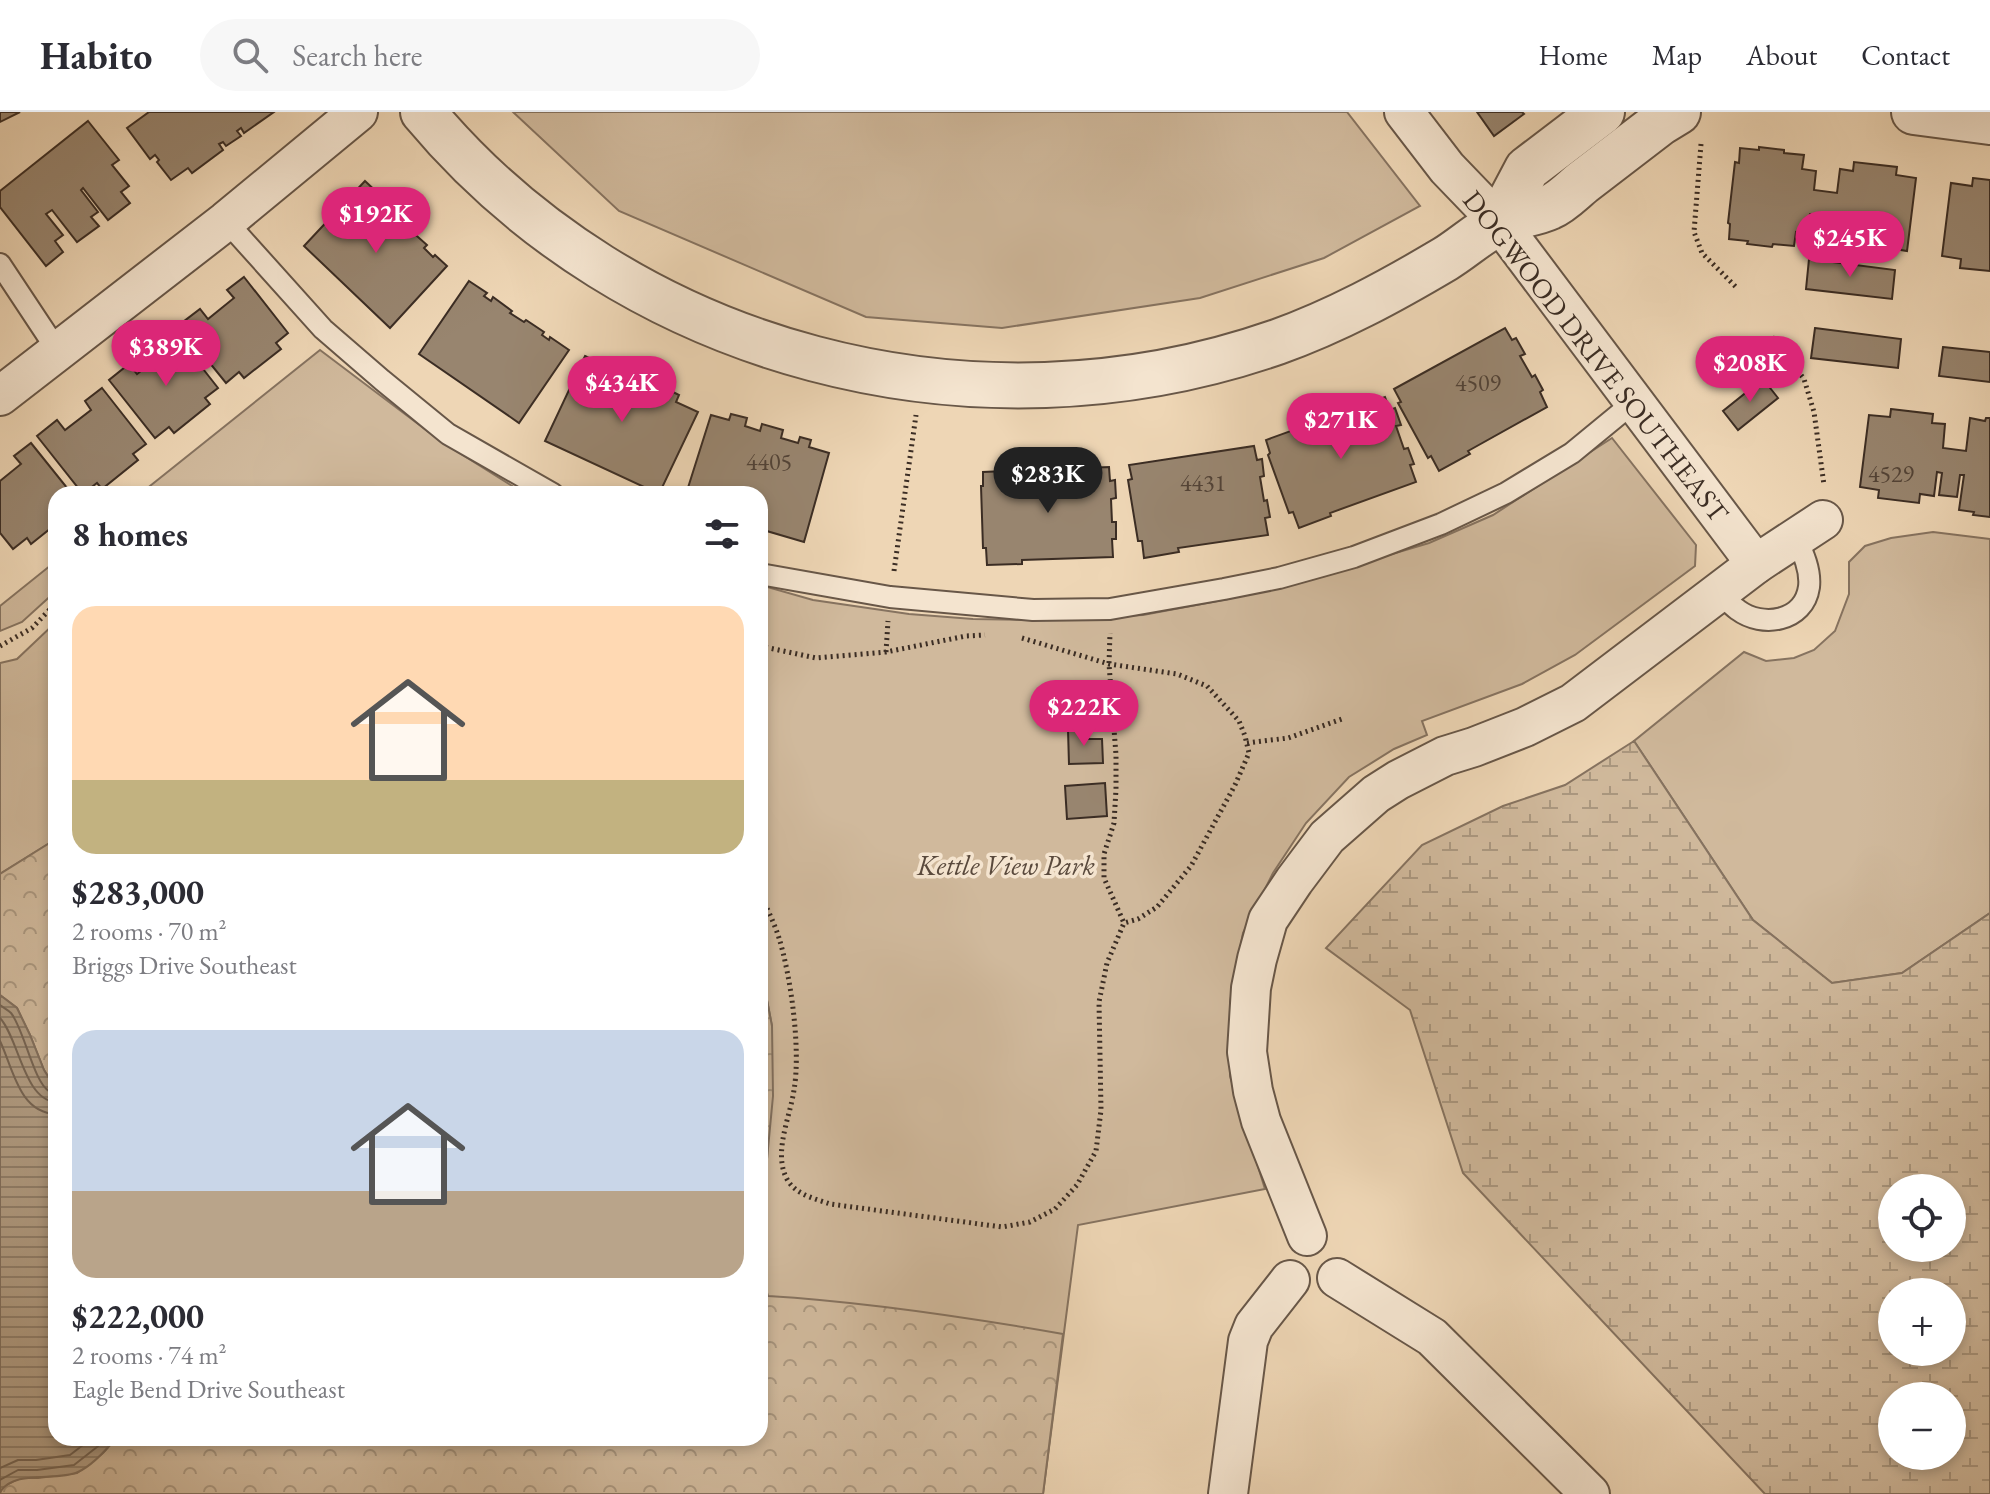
<!DOCTYPE html>
<meta charset="utf-8">
<style>
body{margin:0;font-family:"EB Garamond",serif;background:#f7f7f7;color:#2b2b33;height:100vh;display:flex;flex-direction:column;font-size:30px;white-space:nowrap}
*{box-sizing:border-box;margin:0}
p{font-size:26px;color:#7c7c81}
.icon{flex:none;width:44px;height:44px;fill:none;stroke:currentColor;stroke-width:2;stroke-linecap:round;stroke-linejoin:round}
.map{position:relative;flex:1;overflow:hidden}
.sheet{position:absolute;left:48px;top:374px;width:720px;height:960px;display:flex;flex-direction:column;background:#fff;border-radius:24px;box-shadow:0 4px 12px #0003}
.sheet>*{flex:none}
.buttons{position:absolute;left:1878px;top:1062px;display:grid;gap:16px}
.buttons a{display:grid;place-items:center;width:88px;height:88px;border-radius:50%;background:#fff;box-shadow:0 4px 12px #0003;font-size:40px}
.price{position:absolute;translate:-50% -68px;padding:0 18px;border-radius:28px;background:#db2777;color:#fff;font-size:26px;line-height:52px;filter:drop-shadow(0 2px 4px #0008)}
.price::after{content:'';position:absolute;left:50%;top:48px;width:24px;height:18px;margin-left:-12px;background:inherit;clip-path:polygon(0 0,100% 0,50% 100%)}
.price.active{background:#222;color:#fff}
ul{padding:0;list-style:none}
li{display:grid;align-content:center;gap:16px;height:424px;padding:0 24px}
li span{display:grid;place-items:center;height:248px;border-radius:24px;color:#555}
li>.icon{margin-inline-start:auto}
span .icon{width:144px;height:144px;fill:#fffc;stroke-width:1}
li b{font-size:34px}
h2{display:flex;justify-content:space-between;align-items:center;height:96px;padding:0 24px;font-size:34px}
header{display:flex;align-items:center;gap:48px;box-sizing:border-box;height:112px;padding:0 40px;background:#fff;border-bottom:2px solid #e1e1e2}
header strong{font-size:38px}
nav{display:flex;gap:44px;margin-inline-start:auto;font-size:28px}
.search{width:560px;height:72px;background:#f7f7f7;display:flex;align-items:center;gap:20px;box-sizing:border-box;padding:0 28px;border-radius:44px;color:#7c7c81;font-size:30px}
.map>svg:first-child{display:block}
</style>
<header>
<strong>Habito</strong>
<div class="search"><svg class="icon" aria-label="search" viewBox="0 0 24 24"><circle cx="10" cy="10" r="6"/><path d="M15 15l6 6"/></svg>Search here</div>
<nav><a>Home</a><a>Map</a><a>About</a><a>Contact</a></nav>
</header>
<div class="map">
<svg width="1990" height="1382" viewBox="0 0 1990 1382">
<defs>
<pattern id="forest-crowns" width="20" height="18" patternUnits="userSpaceOnUse" patternTransform="scale(2)"><rect width="20" height="18" fill="#d0b99c"/><path d="M2 6a3 3 0 1 1 6 0M12 15a3 3 0 1 1 6 0" fill="none" stroke="#aa977f"/></pattern>
<pattern id="wetland-marsh" width="20" height="14" patternUnits="userSpaceOnUse" patternTransform="scale(2)"><rect width="20" height="14" fill="#d0b99c"/><path d="M1 5h8M5 5V1M11 12h8M15 12V8" fill="none" stroke="#aa977f"/></pattern>
<pattern id="water-rules" width="6" height="5" patternUnits="userSpaceOnUse" patternTransform="scale(2)"><rect width="6" height="5" fill="#b19d84"/><path d="M0 2.5h6" fill="none" stroke="#91806c"/></pattern>
</defs>
<rect width="100%" height="100%" fill="#eed6b5"/>
<filter id="stains"><feTurbulence type="fractalNoise" baseFrequency=".0025" numOctaves="4"/><feColorMatrix values="0 0 0 0 .2 0 0 0 0 .09 0 0 0 0 .02 0 0 0 .5 -.17"/></filter>
<radialGradient id="worn" r=".72"><stop offset=".6" stop-color="#630" stop-opacity="0"/><stop offset="1" stop-color="#630" stop-opacity=".3"/></radialGradient>
<!-- green -->
<g fill="#d0b99c" stroke="#867360" stroke-width="2">
<polygon points="513,0 1347,0 1420,94 1324,146 1200,186 1002,216 866,205 619,99"/>
<polygon points="320,238 442,330 525,382 312,382 297,379 280,382 140,382"/>
<polygon points="1612,326 1696,433 1695,454 1575,543 1522,572 1422,609 1427,623 1394,637 1349,665 1306,711 1273,761 1243,821 1230,890 1230,964 1265,1077 1078,1113 1043,1382 649,1382 760,1326 760,1090 767,1047 772,914 760,852 760,473 813,488 909,502 973,507 1036,508 1143,503 1228,487 1308,467 1429,431 1493,403"/>
<polygon points="1933,420 1990,427 1990,801 1902,861 1832,871 1753,808 1634,629 1744,540 1766,549 1794,546 1814,538 1835,519 1849,482 1849,450 1865,434 1891,426"/>
<polygon points="56,449 56,479 22,510 0,519 0,494"/>
<polygon points="56,510 56,727 0,762 0,551 17,547"/>
</g>
<!-- forest -->
<g fill="url(#forest-crowns)" stroke="#867360" stroke-width="2">
<polygon points="56,727 56,977 44,958 30,923 17,896 0,883 0,762"/>
<polygon points="760,852 772,914 773,984 767,1047 760,1090"/>
<path d="M760,1157L768,1184C867,1190 966,1205 1063,1222L1043,1382H0L2,1375L20,1366H38L77,1361L103,1341L116,1326H760Z"/>
</g>
<!-- wetland -->
<path fill="url(#wetland-marsh)" stroke="#867360" stroke-width="2" fill-rule="evenodd" d="M1634,629L1753,808L1832,871L1902,861L1990,801V1382H1765L1463,1061L1410,898L1326,836L1422,733L1503,694L1565,673ZM1892,1076H1952V1136H1892ZM1892,1180H1952V1240H1892ZM1892,1284H1952V1344H1892Z"/>
<!-- water -->
<path fill="url(#water-rules)" stroke="#82705e" stroke-width="2" d="M0,883L17,896L30,923L44,958L56,977V1326H116C107,1337 91,1354 78,1360C56,1370 15,1357 0,1380Z"/>
<g fill="none" stroke-linecap="round" stroke-linejoin="round">
<!-- shore -->
<g stroke="#766554" stroke-width="2">
<path d="M0,893C4,896 8,898 11,901C24,917 34,971 49,979C51,980 54,980 56,980"/>
<path d="M0,906C19,927 24,988 56,990"/>
<path d="M0,929C13,956 19,1001 56,1002"/>
<polyline points="0,1356 18,1348 36,1348 70,1343 92,1326"/>
<polyline points="0,1368 18,1358 37,1358 74,1353 97,1335 106,1326"/>
</g>
</g>
<!-- building -->
<g fill="#98856f" stroke="#3b2d24" stroke-width="2">
<polygon points="0,0 20,0 0,10"/>
<polygon points="149,0 274,0 244,21 241,16 237,19 241,24 226,34 223,30 219,32 223,38 192,61 188,56 171,68 157,50 159,48 155,43 150,47 127,16"/>
<polygon points="1477,0 1522,0 1524,2 1494,24"/>
<polygon points="88,9 119,48 112,53 129,74 121,80 130,91 108,108 83,76 81,78 98,100 91,105 99,114 77,130 52,98 46,102 63,123 55,129 63,140 46,154 0,95 0,79"/>
<polygon points="1759,35 1784,38 1784,41 1804,43 1802,57 1816,59 1814,78 1837,81 1840,57 1853,59 1854,50 1897,55 1896,63 1916,66 1907,139 1889,136 1888,146 1846,140 1847,131 1833,129 1836,105 1831,105 1829,127 1811,125 1814,102 1810,102 1807,122 1796,120 1794,134 1773,132 1772,135 1747,132 1748,129 1729,127 1730,112 1728,111 1735,50 1739,51 1740,36 1759,38"/>
<polygon points="1973,66 1990,68 1990,159 1960,156 1961,147 1942,144 1951,71 1972,74"/>
<polygon points="365,69 381,84 378,87 384,93 386,91 402,107 400,109 427,133 424,136 433,145 435,143 447,154 390,216 304,134"/>
<polygon points="1809,147 1895,158 1892,187 1806,177"/>
<polygon points="244,165 288,221 276,231 281,237 244,266 239,260 226,271 179,213 200,197 208,207 234,186 227,178"/>
<polygon points="469,169 487,181 484,184 491,189 493,185 512,199 510,201 524,210 526,208 544,220 542,223 549,228 550,225 569,238 519,311 419,242"/>
<polygon points="1505,216 1512,228 1516,226 1525,242 1520,244 1532,265 1535,263 1543,278 1540,280 1547,295 1468,339 1470,342 1439,359 1431,344 1428,346 1398,291 1401,290 1394,277"/>
<polygon points="1815,216 1901,227 1898,256 1811,246"/>
<polygon points="174,220 218,276 205,286 210,292 174,321 169,315 155,326 109,268 129,252 137,262 163,241 157,233"/>
<polygon points="1943,235 1990,240 1990,270 1939,264"/>
<polygon points="585,244 603,253 606,247 618,253 616,259 631,266 635,260 654,269 651,277 667,285 669,278 679,283 676,290 698,300 659,382 545,329"/>
<polygon points="1763,267 1778,286 1738,318 1723,299"/>
<polygon points="102,276 146,332 133,342 138,348 102,377 97,371 83,382 37,324 57,308 65,318 91,298 85,289"/>
<polygon points="1385,285 1390,298 1395,296 1401,313 1396,314 1404,337 1408,336 1414,352 1410,353 1416,370 1330,401 1331,404 1299,416 1293,400 1289,401 1268,343 1270,341 1266,328"/>
<polygon points="1891,297 1933,302 1932,311 1945,312 1943,336 1966,339 1970,306 1985,309 1986,306 1990,306 1990,405 1973,403 1974,400 1959,398 1964,363 1960,363 1957,385 1939,383 1942,361 1937,360 1934,384 1920,382 1919,391 1878,386 1879,378 1860,375 1869,303 1890,305"/>
<polygon points="731,302 747,306 745,314 760,319 762,312 783,318 781,326 798,331 800,325 811,328 809,335 829,341 804,430 760,417 760,382 686,382 711,303 729,308"/>
<polygon points="31,331 72,382 56,382 56,412 31,432 27,426 13,437 0,421 0,369 21,352 14,344"/>
<polygon points="1254,334 1257,348 1262,347 1264,364 1260,365 1264,389 1267,388 1270,405 1265,406 1268,423 1178,436 1179,440 1144,446 1142,429 1138,429 1128,368 1132,367 1129,353"/>
<polygon points="1109,355 1110,369 1115,368 1116,386 1111,387 1112,410 1116,410 1116,427 1112,427 1113,445 1022,448 1022,452 987,453 986,436 983,436 981,374 983,374 983,360"/>
<polygon points="1087,617 1088,627 1102,627 1103,651 1069,652 1068,618"/>
<polygon points="1105,671 1107,704 1067,707 1065,674"/>
</g>
<g fill="none" stroke-linecap="round" stroke-linejoin="round">
<!-- service casing -->
<g stroke="#685748" stroke-width="24">
<g id="service">
<polyline points="226,109 323,217 382,268 448,322 553,382"/>
<polyline points="0,152 57,238"/>
<polyline points="760,462 890,485 1033,498 1110,497 1224,477 1279,466 1354,445 1441,412 1506,381 1572,341 1634,290"/>
<path d="M1719,480C1725,486 1731,493 1738,498C1762,516 1804,510 1809,475C1811,458 1803,441 1796,426"/>
</g>
</g>
<!-- minor casing -->
<g stroke="#685748" stroke-width="42">
<g id="minor">
<polyline points="1404,0 1447,56 1499,110 1756,452"/>
<polyline points="0,284 226,109 358,0"/>
<polyline points="1307,1124 1261,1009 1253,979 1247,940 1251,876 1257,847 1268,808 1294,769 1327,725 1376,682 1398,668 1445,644 1474,635 1525,615 1573,591 1756,452 1823,408"/>
<polyline points="1337,1166 1432,1225 1590,1382"/>
<polyline points="1228,1382 1248,1229 1254,1214 1290,1168"/>
</g>
</g>
<!-- tertiary casing -->
<g stroke="#685748" stroke-width="48">
<g id="tertiary">
<path d="M423,0C628,246 976,335 1277,230C1336,209 1391,179 1445,147C1463,136 1479,121 1497,112C1513,103 1533,103 1550,95C1562,90 1573,78 1583,70C1609,50 1635,30 1660,11L1678,0"/>
<polyline points="1914,0 1990,10"/>
<polyline points="1499,110 1527,57 1602,0"/>
</g>
</g>
<!-- path -->
<g stroke="#3b2d24" stroke-width="5" stroke-dasharray="2 4" stroke-linecap="butt">
<polyline points="1701,32 1694,120 1702,141 1736,175"/>
<polyline points="1772,225 1804,267 1814,300 1824,373"/>
<polyline points="894,459 916,303"/>
<polyline points="1022,526 1109,552 1177,562 1207,574 1239,609 1245,624 1249,641 1235,673 1191,754 1157,795 1138,807 1124,811"/>
<polyline points="0,534 32,516 56,491"/>
<polyline points="760,534 816,546 886,540 966,524 985,523"/>
<polyline points="886,540 888,509"/>
<polyline points="1247,631 1288,626 1342,607"/>
<path d="M760,780C766,795 774,810 779,826C791,865 801,938 794,978C790,1006 772,1042 788,1069C797,1083 816,1087 830,1092L1002,1115L1030,1110L1055,1097L1077,1073L1096,1039L1101,998L1099,890L1107,851L1124,811L1104,766V742L1114,711L1116,677V643L1109,552L1110,521"/>
</g>
<!-- service -->
<use href="#service" stroke="#f4e4cf" stroke-width="20"/>
<!-- minor -->
<use href="#minor" stroke="#f4e4cf" stroke-width="38"/>
<!-- tertiary -->
<use href="#tertiary" stroke="#f4e4cf" stroke-width="44"/>
</g>
<g text-anchor="middle" dominant-baseline="central" stroke-width="7" stroke-linejoin="round" paint-order="stroke">
<!-- number labels -->
<g font-size="24" fill="#524337">
<text x="1478" y="270">4509</text>
<text x="769" y="349">4405</text>
<text x="1891" y="361">4529</text>
<text x="1203" y="370">4431</text>
</g>
<!-- street labels -->
<g font-size="28" fill="#3b2d24" stroke="#f4e4cf">
<text transform="translate(1596 244) rotate(52)">DOGWOOD DRIVE SOUTHEAST</text>
</g>
<!-- park labels -->
<g font-size="28" font-style="italic" fill="#59493c" stroke="#f4e4cf">
<text x="1006" y="753">Kettle View Park</text>
</g>
</g>
<rect width="100%" height="100%" filter="url(#stains)"/>
<rect width="100%" height="100%" fill="url(#worn)"/>
</svg>
<div class="buttons">
<a><svg class="icon" aria-label="locate" viewBox="0 0 24 24"><circle cx="12" cy="12" r="6"/><path d="M12 2v4M12 18v4M2 12h4M18 12h4"/></svg></a>
<a>+</a>
<a>−</a>
</div>
<b class="price" style="left:376px;top:143px">$192K</b>
<b class="price" style="left:1850px;top:167px">$245K</b>
<b class="price" style="left:166px;top:276px">$389K</b>
<b class="price" style="left:1750px;top:292px">$208K</b>
<b class="price" style="left:622px;top:312px">$434K</b>
<b class="price" style="left:1341px;top:349px">$271K</b>
<b class="price active" style="left:1048px;top:403px">$283K</b>
<b class="price" style="left:1084px;top:636px">$222K</b>
<section class="sheet">
<h2>8 homes<svg class="icon" aria-label="filters" viewBox="0 0 24 24"><path d="M4 7h16M4 17h16"/><circle cx="9" cy="7" r="2"/><circle cx="15" cy="17" r="2"/></svg></h2>
<ul>
<li><span style="background:linear-gradient(#ffd9b3 70%,#c2b280 0)"><svg class="icon" aria-label="home" viewBox="0 0 24 24"><path d="M3 11l9-7 9 7M6 9v11h12V9"/></svg></span><div><b>$283,000</b><p>2 rooms · 70 m²</p><p>Briggs Drive Southeast</p></div></li>
<li><span style="background:linear-gradient(#c9d6e8 65%,#b9a48a 0)"><svg class="icon" aria-label="home" viewBox="0 0 24 24"><path d="M3 11l9-7 9 7M6 9v11h12V9"/></svg></span><div><b>$222,000</b><p>2 rooms · 74 m²</p><p>Eagle Bend Drive Southeast</p></div></li>
</ul>
</section>
</div>
